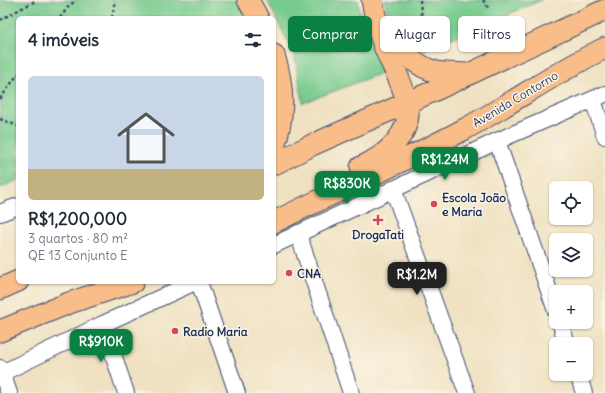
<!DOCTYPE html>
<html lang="pt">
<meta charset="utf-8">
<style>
body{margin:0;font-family:Delius,sans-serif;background:#f2f2f3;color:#1f2937;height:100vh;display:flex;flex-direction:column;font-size:15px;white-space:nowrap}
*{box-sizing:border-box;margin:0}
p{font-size:13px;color:#747a83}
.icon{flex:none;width:22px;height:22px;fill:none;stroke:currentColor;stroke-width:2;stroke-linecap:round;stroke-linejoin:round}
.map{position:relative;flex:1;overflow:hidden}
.side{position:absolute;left:16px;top:16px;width:260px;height:268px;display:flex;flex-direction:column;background:#fff;border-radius:6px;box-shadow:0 1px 3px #0004}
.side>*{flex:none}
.hud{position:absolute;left:288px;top:16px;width:257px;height:36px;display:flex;gap:8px}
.fabs{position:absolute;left:549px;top:181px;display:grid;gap:8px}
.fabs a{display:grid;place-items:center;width:44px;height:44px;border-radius:6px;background:#fff;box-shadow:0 1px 3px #0004;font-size:20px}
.price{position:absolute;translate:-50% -34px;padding:0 9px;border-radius:8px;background:#0b8043;color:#fff;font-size:13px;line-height:26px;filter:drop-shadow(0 1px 2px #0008)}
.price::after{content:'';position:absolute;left:50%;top:24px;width:12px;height:9px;margin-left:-6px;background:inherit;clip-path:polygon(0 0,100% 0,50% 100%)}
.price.selected{background:#222;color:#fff}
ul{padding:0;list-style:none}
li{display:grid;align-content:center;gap:8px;height:212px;padding:0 12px}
li span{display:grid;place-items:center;height:124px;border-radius:6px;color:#555}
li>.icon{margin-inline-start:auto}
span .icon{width:72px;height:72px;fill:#fffc;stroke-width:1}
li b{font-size:17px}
h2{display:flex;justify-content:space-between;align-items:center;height:48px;padding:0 12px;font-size:17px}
.tag{padding:0 14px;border-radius:6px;background:#fff;box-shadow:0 1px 3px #0004;font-size:14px;line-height:36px}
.tag.selected{background:#0b8043;color:#fff}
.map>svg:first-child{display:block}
</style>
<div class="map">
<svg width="605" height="393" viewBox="0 0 605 393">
<rect width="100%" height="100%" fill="#fcf5e5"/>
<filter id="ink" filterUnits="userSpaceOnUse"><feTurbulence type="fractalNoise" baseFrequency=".025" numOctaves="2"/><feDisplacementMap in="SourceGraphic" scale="8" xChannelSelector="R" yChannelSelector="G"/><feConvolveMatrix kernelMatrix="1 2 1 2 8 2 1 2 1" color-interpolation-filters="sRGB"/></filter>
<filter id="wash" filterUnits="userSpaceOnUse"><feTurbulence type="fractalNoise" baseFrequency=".012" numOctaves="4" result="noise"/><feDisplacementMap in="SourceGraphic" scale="16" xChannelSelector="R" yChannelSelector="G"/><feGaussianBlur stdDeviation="0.9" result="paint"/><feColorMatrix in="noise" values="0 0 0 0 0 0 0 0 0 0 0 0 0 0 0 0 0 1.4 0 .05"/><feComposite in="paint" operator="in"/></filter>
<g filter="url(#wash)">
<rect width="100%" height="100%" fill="#efe1c1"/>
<!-- green -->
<g fill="#76ca8d" stroke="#487c76">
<polygon points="0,0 237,0 247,18 18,18 18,180 0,188"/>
<polygon points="267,0 358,0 359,9 384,72 303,103 294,54"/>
<polygon points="384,0 542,0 424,50 389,20"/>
</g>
</g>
<g filter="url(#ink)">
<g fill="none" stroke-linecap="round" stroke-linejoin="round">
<!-- minor casing -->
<g stroke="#3b4a6d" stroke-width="18">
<g id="minor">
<polyline points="593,100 605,136"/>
<polyline points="497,141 556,311"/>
<polyline points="393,189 467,393"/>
<polyline points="0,213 18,206"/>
<polyline points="298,233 351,393"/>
<polyline points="274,245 497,141 605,94"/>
<polyline points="199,282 237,393"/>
<polyline points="560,322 567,344"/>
<polyline points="103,324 126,393"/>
<polyline points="0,368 9,393"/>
<polyline points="2,373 103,324 195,282"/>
<polyline points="578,374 584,393"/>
</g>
</g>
<!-- major casing -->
<g stroke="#3b4a6d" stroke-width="23">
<g id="major">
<polyline points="248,0 258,18"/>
<path d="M383,27C398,45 413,67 437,72C447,74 458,73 468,74"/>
<path d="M274,55C284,86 285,116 274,146"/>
<polyline points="274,164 312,145 429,93 605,10"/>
<path d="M361,167C386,156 414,133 407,102C403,84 393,67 386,51C379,34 375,17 372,0"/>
<path d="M274,222C337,191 401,163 463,130C511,104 556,72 605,48"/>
<polyline points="0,289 18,281"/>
<polyline points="0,331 69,303 133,282"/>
</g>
</g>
<!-- path -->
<g stroke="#3b4a6d" stroke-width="2.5" stroke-dasharray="3 3" stroke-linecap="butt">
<polyline points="420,0 425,49"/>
<polyline points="483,0 489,9"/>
<polyline points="60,18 68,7 76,0"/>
<polyline points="112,18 115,0"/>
<polyline points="0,20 37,0"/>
<polyline points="0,99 18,74"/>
<polyline points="0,119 18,126"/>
</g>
<!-- minor -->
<use href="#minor" stroke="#fff" stroke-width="16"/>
<!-- major -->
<use href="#major" stroke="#f8bd89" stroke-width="21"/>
</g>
</g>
<!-- markers -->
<g fill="#d1495b" stroke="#fcf5e5" stroke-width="1.5">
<circle cx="434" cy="204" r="4"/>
<path d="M376 214h4v4h4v4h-4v4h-4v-4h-4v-4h4z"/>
<circle cx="289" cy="273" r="4"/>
<circle cx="175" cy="331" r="4"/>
</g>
<g text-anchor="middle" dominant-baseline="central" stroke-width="3" stroke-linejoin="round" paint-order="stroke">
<!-- street labels -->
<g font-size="12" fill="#1b2f5e" stroke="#fcf5e5">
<text transform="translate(515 99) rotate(-31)">Avenida Contorno</text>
</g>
<!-- poi labels -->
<g font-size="12" font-weight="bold" fill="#1b2f5e" stroke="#fcf5e5" text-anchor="start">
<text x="442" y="197">Escola João<tspan x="442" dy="14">e Maria</tspan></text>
<text x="378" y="234" text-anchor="middle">DrogaTati</text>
<text x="297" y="273">CNA</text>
<text x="183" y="331">Radio Maria</text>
</g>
</g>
</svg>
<div class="fabs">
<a><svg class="icon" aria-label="locate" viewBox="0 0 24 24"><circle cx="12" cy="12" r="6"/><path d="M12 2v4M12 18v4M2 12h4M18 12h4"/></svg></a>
<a><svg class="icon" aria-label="layers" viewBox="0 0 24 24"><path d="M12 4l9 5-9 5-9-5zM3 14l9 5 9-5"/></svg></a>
<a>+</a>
<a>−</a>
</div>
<b class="price" style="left:445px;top:181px">R$1.24M</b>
<b class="price" style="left:347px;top:205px">R$830K</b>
<b class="price selected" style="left:417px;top:296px">R$1.2M</b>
<b class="price" style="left:101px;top:363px">R$910K</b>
<div class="hud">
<a class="tag selected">Comprar</a>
<a class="tag">Alugar</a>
<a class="tag">Filtros</a>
</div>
<section class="side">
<h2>4 imóveis<svg class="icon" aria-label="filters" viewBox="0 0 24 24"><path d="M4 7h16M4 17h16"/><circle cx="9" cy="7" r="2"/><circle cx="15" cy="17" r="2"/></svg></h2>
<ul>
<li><span style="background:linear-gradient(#c9d6e8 75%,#c2b280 0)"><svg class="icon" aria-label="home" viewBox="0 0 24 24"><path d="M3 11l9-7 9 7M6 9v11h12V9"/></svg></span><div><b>R$1,200,000</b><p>3 quartos · 80 m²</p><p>QE 13 Conjunto E</p></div></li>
</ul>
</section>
</div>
